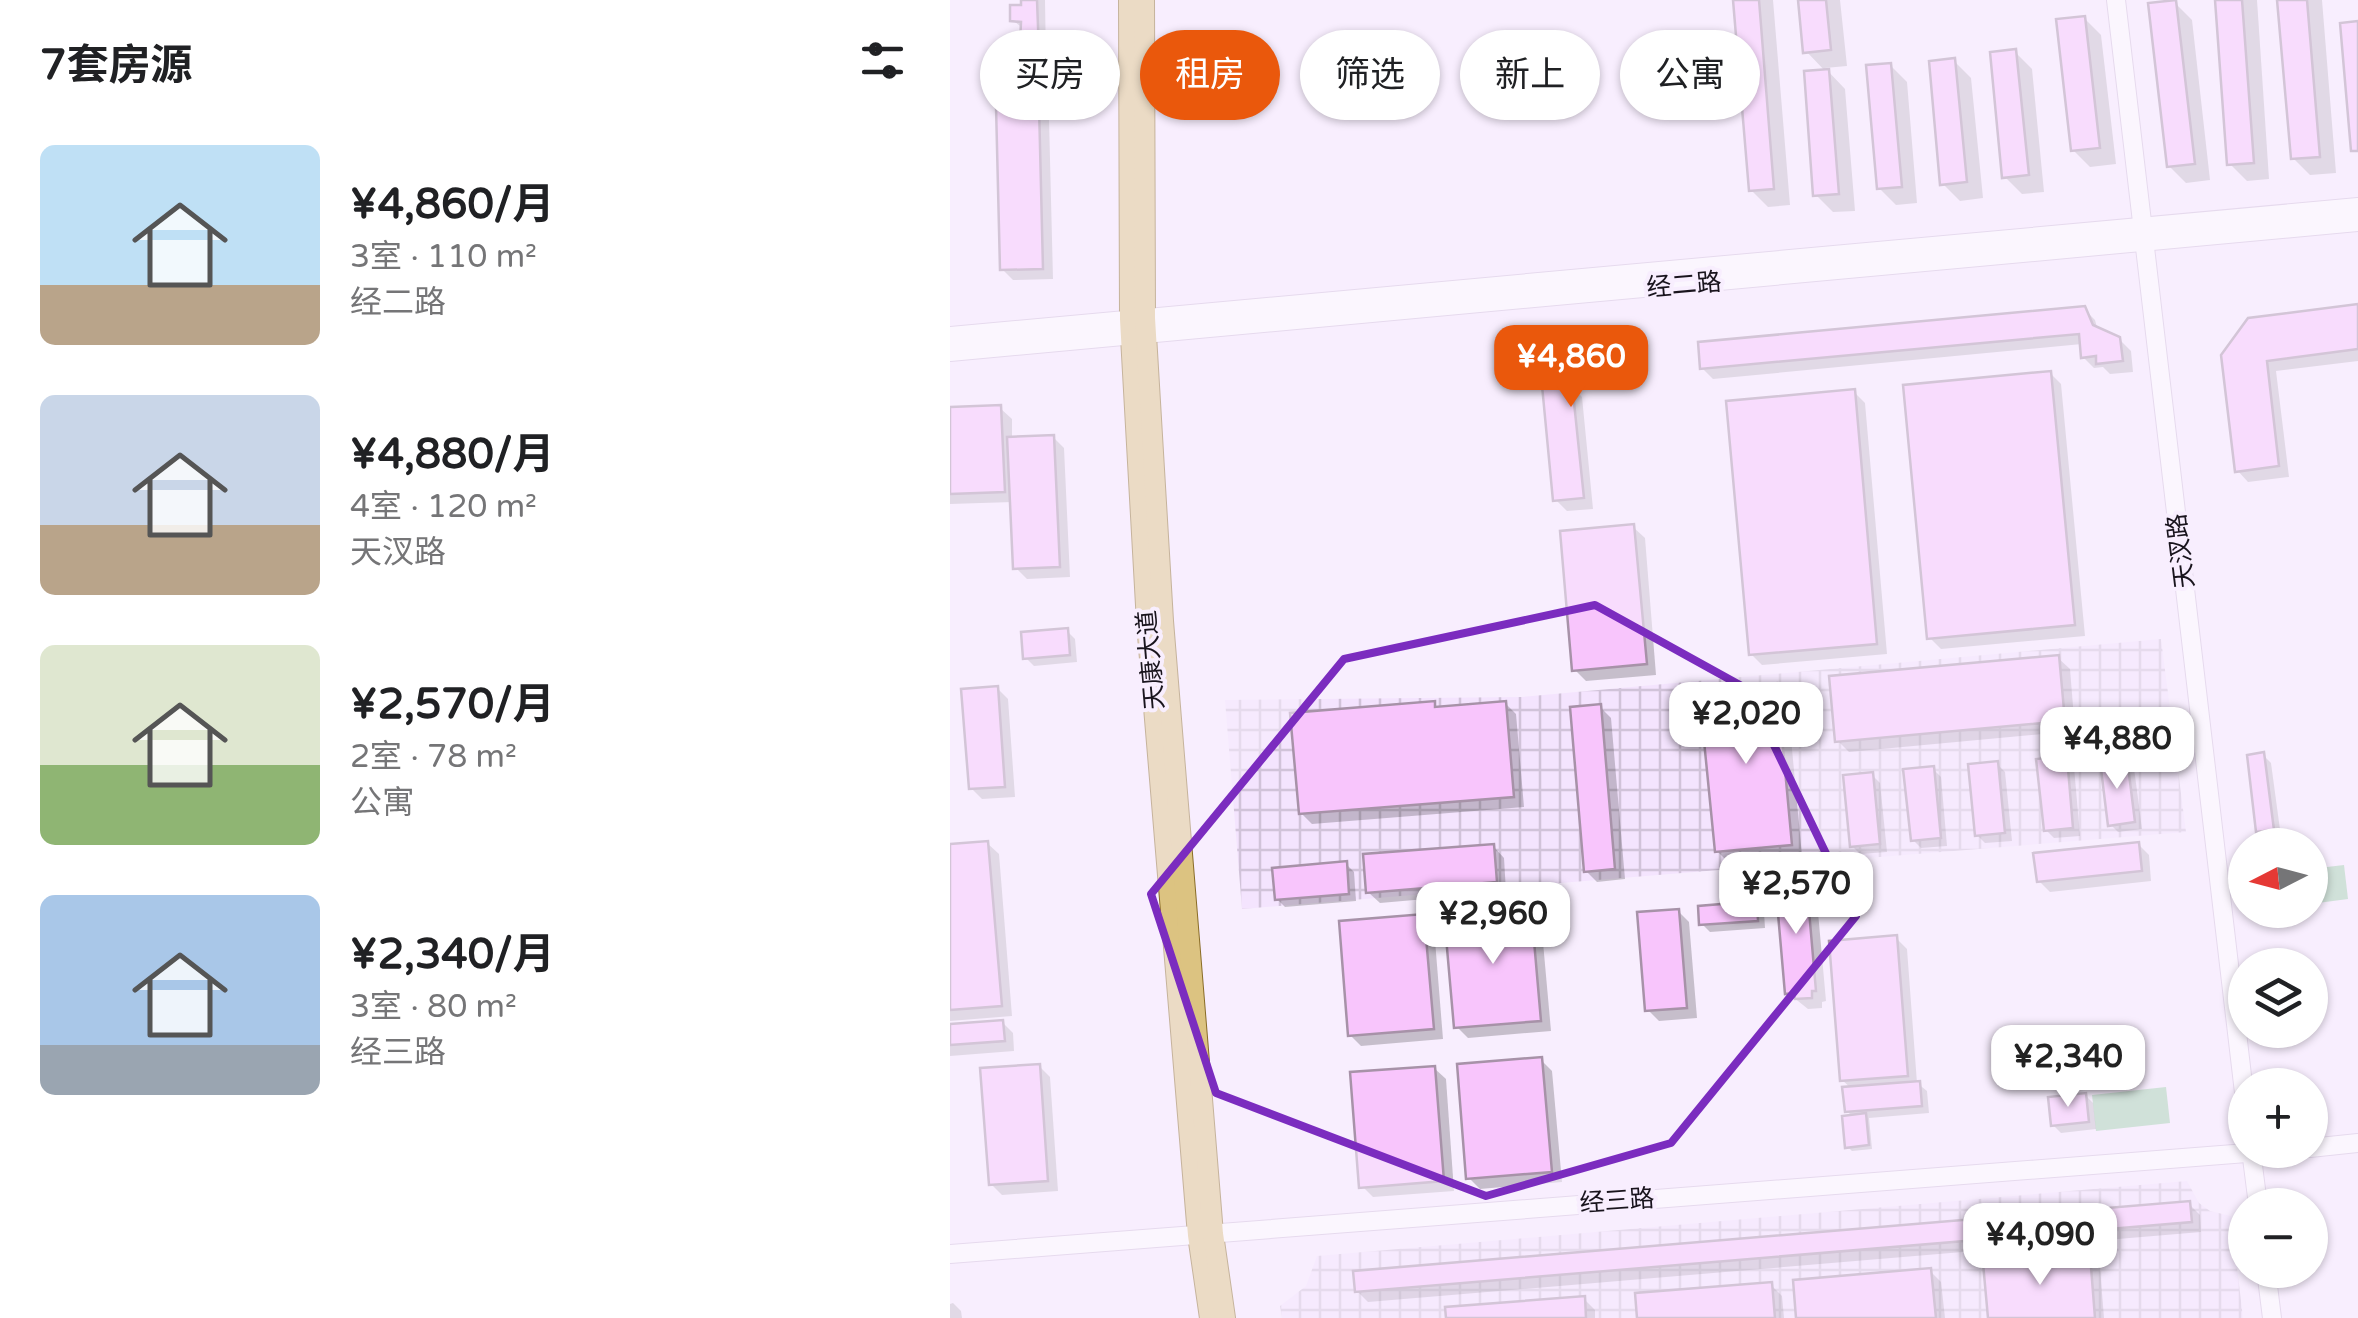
<!DOCTYPE html>
<html lang="zh">
<meta charset="utf-8">
<style>
body{margin:0;font-family:"Varela Round","Noto Sans SC",sans-serif;background:#f6f6f6;color:#202124;height:100vh;display:flex;flex-direction:column;font-size:38px;white-space:nowrap}
*{box-sizing:border-box;margin:0}
p{font-size:32px;color:#757577}
.icon{flex:none;width:55px;height:55px;fill:none;stroke:currentColor;stroke-width:2;stroke-linecap:round;stroke-linejoin:round}
.map{position:relative;flex:1;overflow:hidden}
.drawer{display:flex;flex-direction:column;background:#fff;width:950px}
.drawer>*{flex:none}
.guide{position:absolute;left:30px;top:30px;width:950px;height:90px;display:flex;gap:20px}
.needle{width:65px;rotate:264deg}
.tools{position:absolute;left:1278px;top:828px;display:grid;gap:20px}
.tools a{display:grid;place-items:center;width:100px;height:100px;border-radius:50%;background:#fff;box-shadow:0 2px 8px #0004;font-size:50px}
.price{position:absolute;translate:-50% -85px;padding:0 22px;border-radius:20px;background:#fff;color:#222;font-size:32px;line-height:65px;filter:drop-shadow(0 2px 5px #0008)}
.price::after{content:'';position:absolute;left:50%;top:60px;width:30px;height:22px;margin-left:-15px;background:inherit;clip-path:polygon(0 0,100% 0,50% 100%)}
.price.active{background:#ea580c;color:#fff}
ul{padding:0;list-style:none}
li{display:flex;align-items:center;gap:30px;height:250px;padding:0 40px}
li span{display:grid;place-items:center;flex:none;width:280px;height:200px;border-radius:15px;color:#555}
li>.icon{margin-inline-start:auto}
span .icon{width:120px;height:120px;fill:#fffc;stroke-width:1}
li b{font-size:42px}
h2{display:flex;justify-content:space-between;align-items:center;height:120px;padding:0 40px;font-size:42px}
.pill{padding:0 35px;border-radius:45px;background:#fff;box-shadow:0 2px 8px #0004;font-size:35px;line-height:90px}
.pill.active{background:#ea580c;color:#fff}
main{display:flex;flex:1;min-height:0}
.map>svg:first-child{display:block}
</style>
<main>
<section class="drawer">
<h2>7套房源<svg class="icon" aria-label="filters" viewBox="0 0 24 24"><path d="M4 7h16M4 17h16"/><circle cx="9" cy="7" r="2"/><circle cx="15" cy="17" r="2"/></svg></h2>
<ul>
<li><span style="background:linear-gradient(#bfe0f5 70%,#b9a48a 0)"><svg class="icon" aria-label="home" viewBox="0 0 24 24"><path d="M3 11l9-7 9 7M6 9v11h12V9"/></svg></span><div><b>¥4,860/月</b><p>3室 · 110 m²</p><p>经二路</p></div></li>
<li><span style="background:linear-gradient(#c9d6e8 65%,#b9a48a 0)"><svg class="icon" aria-label="home" viewBox="0 0 24 24"><path d="M3 11l9-7 9 7M6 9v11h12V9"/></svg></span><div><b>¥4,880/月</b><p>4室 · 120 m²</p><p>天汊路</p></div></li>
<li><span style="background:linear-gradient(#dfe7d0 60%,#8fb573 0)"><svg class="icon" aria-label="home" viewBox="0 0 24 24"><path d="M3 11l9-7 9 7M6 9v11h12V9"/></svg></span><div><b>¥2,570/月</b><p>2室 · 78 m²</p><p>公寓</p></div></li>
<li><span style="background:linear-gradient(#a9c7e8 75%,#9aa5b1 0)"><svg class="icon" aria-label="home" viewBox="0 0 24 24"><path d="M3 11l9-7 9 7M6 9v11h12V9"/></svg></span><div><b>¥2,340/月</b><p>3室 · 80 m²</p><p>经三路</p></div></li>
</ul>
</section>
<div class="map">
<svg width="1408" height="1318" viewBox="0 0 1408 1318">
<defs>
<pattern id="industrial-grid" width="8" height="8" patternUnits="userSpaceOnUse" patternTransform="scale(2.5)"><rect width="8" height="8" fill="#f4e4fe"/><path d="M0 4h8M4 0v8" fill="none" stroke="#d1c3d9"/></pattern>
</defs>
<rect width="100%" height="100%" fill="#f8eefe"/>
<!-- industrial -->
<g fill="url(#industrial-grid)">
<polygon points="1211,639 1236,832 292,909 275,700 572,697"/>
<polygon points="1237,1181 1249,1203 1260,1211 1281,1216 1293,1318 332,1318 330,1306 356,1286 367,1256"/>
</g>
<!-- pitch -->
<g fill="#a0d0ad">
<polygon points="1394,865 1398,899 1360,904 1360,869"/>
<polygon points="1216,1087 1220,1123 1146,1131 1142,1095"/>
</g>
<!-- shadow -->
<g fill="#0003">
<polygon points="73,0 95,0 96,60 71,59 63,51 73,46 73,28 62,20 73,8"/>
<polygon points="785,0 823,0 840,205 818,207 801,190"/>
<polygon points="851,0 890,0 897,66 875,68 895,89 905,211 883,212 866,195 876,72 856,51"/>
<polygon points="1268,0 1307,0 1319,179 1297,181 1280,164"/>
<polygon points="1330,0 1372,0 1386,173 1360,175 1343,158"/>
<polygon points="1225,3 1242,20 1260,180 1236,183 1219,166"/>
<polygon points="1134,18 1151,35 1166,164 1140,167 1123,150"/>
<polygon points="1065,52 1082,69 1094,192 1072,194 1055,177"/>
<polygon points="1004,61 1021,78 1033,198 1010,201 993,184"/>
<polygon points="940,65 957,82 967,203 946,205 929,188"/>
<polygon points="85,102 99,119 103,279 63,280 52,269 67,108"/>
<polygon points="1408,307 1408,361 1326,371 1339,477 1298,482 1287,470 1274,356"/>
<polygon points="1134,309 1145,320 1148,331 1169,339 1181,351 1183,372 1160,374 1153,367 1144,368 1133,357 1132,344 763,379 752,368"/>
<polygon points="676,348 687,360 689,382 623,388 632,397 643,509 617,511 606,500 592,356"/>
<polygon points="1100,373 1111,384 1135,636 991,649 980,638"/>
<polygon points="904,392 915,403 937,654 812,665 801,654"/>
<polygon points="50,408 62,419 62,439 103,437 114,448 120,577 77,579 66,568 63,502 0,504 0,410"/>
<polygon points="683,527 695,538 706,675 636,681 625,670"/>
<polygon points="117,631 125,639 127,662 84,666 76,658"/>
<polygon points="1108,658 1120,669 1125,731 899,752 888,741"/>
<polygon points="826,685 837,696 852,856 778,862 767,851"/>
<polygon points="47,688 58,699 65,797 32,799 21,788"/>
<polygon points="555,703 566,714 574,807 362,824 351,813 484,704 489,709"/>
<polygon points="650,707 661,718 675,879 647,882 636,871"/>
<polygon points="1313,755 1321,763 1331,837 1317,839 1309,831"/>
<polygon points="1116,759 1124,767 1130,836 1104,838 1096,830"/>
<polygon points="1176,760 1184,768 1192,829 1168,832 1160,824"/>
<polygon points="1047,764 1055,772 1062,841 1035,843 1027,835"/>
<polygon points="983,769 991,777 997,846 971,848 963,840"/>
<polygon points="922,775 930,783 937,852 910,854 902,846"/>
<polygon points="37,843 49,854 62,1016 0,1021 0,846"/>
<polygon points="1188,844 1199,855 1201,881 1100,892 1089,881"/>
<polygon points="543,846 554,858 556,892 430,903 418,892"/>
<polygon points="396,864 404,872 406,901 335,907 327,899"/>
<polygon points="855,879 866,890 876,1001 872,1002 872,1008 858,1009 838,993"/>
<polygon points="806,904 814,912 815,928 760,932 752,924"/>
<polygon points="580,909 591,920 601,1031 518,1038 507,1027"/>
<polygon points="728,911 739,922 747,1018 709,1021 698,1010"/>
<polygon points="473,917 484,928 493,1039 411,1046 400,1035"/>
<polygon points="946,938 957,949 967,1083 977,1091 979,1113 919,1118 922,1149 902,1151 897,1146 903,1117 897,1111 902,1089 892,1080"/>
<polygon points="52,1022 63,1033 64,1051 0,1056 0,1026"/>
<polygon points="591,1060 602,1071 612,1182 530,1189 519,1178"/>
<polygon points="89,1066 100,1077 108,1191 52,1195 41,1184"/>
<polygon points="484,1068 496,1079 504,1191 423,1197 412,1186"/>
<polygon points="1135,1095 1143,1103 1146,1129 1111,1133 1103,1125"/>
<polygon points="1239,1204 1250,1215 1251,1232 418,1302 407,1291"/>
<polygon points="1139,1256 1150,1268 1154,1318 1040,1318"/>
<polygon points="980,1271 991,1282 995,1318 848,1318"/>
<polygon points="821,1285 832,1296 834,1318 689,1318"/>
<polygon points="634,1299 645,1310 645,1318 499,1318"/>
<polygon points="3,1303 11,1311 12,1318 0,1318 0,1304"/>
</g>
<!-- building -->
<g fill="#f8c5fc" stroke="#a792a8" stroke-width="2.5">
<polygon points="71,0 87,0 89,53 61,52 61,43 70,43 71,22 60,21 60,5 71,5"/>
<polygon points="783,0 809,0 824,189 799,191"/>
<polygon points="848,0 876,0 881,50 853,53"/>
<polygon points="1226,0 1245,164 1217,167 1198,3"/>
<polygon points="1265,0 1292,0 1304,163 1277,165"/>
<polygon points="1327,0 1357,0 1370,157 1341,159"/>
<polygon points="1135,16 1150,148 1121,151 1106,19"/>
<polygon points="1408,21 1408,151 1401,151 1390,23"/>
<polygon points="1066,49 1079,175 1052,178 1040,52"/>
<polygon points="1005,58 1017,182 990,185 979,61"/>
<polygon points="941,63 952,187 927,189 916,65"/>
<polygon points="879,69 889,194 863,196 854,71"/>
<polygon points="64,99 86,99 86,105 89,105 93,269 50,270 46,106 64,106"/>
<polygon points="1408,304 1408,349 1317,361 1329,466 1285,472 1271,355 1298,318"/>
<polygon points="1135,306 1143,325 1170,337 1173,361 1146,364 1146,356 1131,358 1129,334 750,369 748,342"/>
<polygon points="677,346 680,372 611,378 612,384 622,383 634,498 603,501 589,354"/>
<polygon points="1101,371 1125,625 977,639 953,385"/>
<polygon points="905,389 927,644 799,655 776,401"/>
<polygon points="51,405 55,492 0,494 0,407"/>
<polygon points="104,435 110,567 63,569 57,437"/>
<polygon points="684,524 697,664 622,671 610,531"/>
<polygon points="118,628 120,655 73,659 71,632"/>
<polygon points="1109,655 1115,721 885,742 879,676"/>
<polygon points="827,683 842,845 765,852 749,690"/>
<polygon points="48,686 55,787 19,789 11,689"/>
<polygon points="485,701 485,707 556,701 564,797 349,814 340,713"/>
<polygon points="651,704 665,869 634,872 620,707"/>
<polygon points="1314,752 1324,830 1306,832 1297,755"/>
<polygon points="1117,756 1123,828 1094,831 1086,759"/>
<polygon points="1177,758 1185,822 1158,826 1150,761"/>
<polygon points="1048,761 1055,833 1025,836 1018,764"/>
<polygon points="984,766 991,838 961,841 953,769"/>
<polygon points="923,772 930,844 900,847 893,775"/>
<polygon points="38,841 52,1006 0,1010 0,844"/>
<polygon points="1189,842 1192,871 1087,882 1083,853"/>
<polygon points="544,844 547,882 416,893 413,854"/>
<polygon points="397,861 399,894 325,900 322,868"/>
<polygon points="856,876 866,991 862,991 862,998 845,999 844,993 835,994 825,879"/>
<polygon points="807,901 808,921 749,925 748,906"/>
<polygon points="581,906 591,1021 504,1028 494,914"/>
<polygon points="729,909 737,1008 695,1011 687,912"/>
<polygon points="474,914 484,1029 398,1036 389,921"/>
<polygon points="947,935 958,1076 890,1081 879,941"/>
<polygon points="53,1020 55,1041 0,1045 0,1024"/>
<polygon points="592,1057 602,1172 516,1179 507,1064"/>
<polygon points="90,1064 98,1181 39,1185 30,1068"/>
<polygon points="485,1066 494,1181 409,1188 400,1072"/>
<polygon points="970,1081 972,1106 895,1112 892,1087"/>
<polygon points="1136,1093 1139,1122 1101,1126 1098,1097"/>
<polygon points="916,1113 919,1145 895,1148 892,1116"/>
<polygon points="1240,1201 1242,1222 405,1292 403,1271"/>
<polygon points="1140,1254 1145,1318 1038,1318 1033,1263"/>
<polygon points="981,1268 986,1318 846,1318 843,1280"/>
<polygon points="822,1282 825,1318 687,1318 685,1293"/>
<polygon points="635,1296 636,1318 496,1318 495,1307"/>
</g>
<g fill="none" stroke-linecap="round" stroke-linejoin="round">
<!-- minor casing -->
<g stroke="#d1c1db" stroke-width="20">
<g id="minor">
<polyline points="1166,0 1295,1101"/>
<polyline points="0,336 1408,207"/>
<polyline points="0,352 1408,222"/>
<polyline points="1360,1148 1408,1143"/>
<polyline points="1301,1150 1308,1205"/>
<polyline points="0,1254 1335,1150"/>
<polyline points="1316,1270 1322,1318"/>
</g>
</g>
<!-- major casing -->
<g stroke="#896c27" stroke-width="22">
<g id="major">
<polyline points="179,0 180,319 197,623 248,1235 260,1318"/>
<polyline points="194,0 195,318 213,621 263,1234 275,1318"/>
</g>
</g>
<!-- minor -->
<use href="#minor" stroke="#fff" stroke-width="18"/>
<!-- major -->
<use href="#major" stroke="#dcc381" stroke-width="20"/>
</g>
<!-- marked area -->
<path d="M0 0H1408V1318H0ZM645,605L797,689L906,916L721,1143L536,1196L266,1093L201,894L394,659Z" fill="#f8eefe" fill-opacity=".55" fill-rule="evenodd"/>
<path fill="none" stroke="#7b2cbf" stroke-width="8" stroke-linejoin="round" d="M645,605L797,689L906,916L721,1143L536,1196L266,1093L201,894L394,659Z"/>
<g text-anchor="middle" dominant-baseline="central" stroke-width="8" stroke-linejoin="round" paint-order="stroke">
<!-- street labels -->
<g font-size="25" fill="#19141d" stroke="#f8eefe">
<text transform="translate(734 285) rotate(-5)">经二路</text>
<text transform="translate(1231 551) rotate(-97)">天汊路</text>
<text transform="translate(201 660) rotate(-95)">天康大道</text>
<text transform="translate(667 1201) rotate(-4)">经三路</text>
</g>
</g>
</svg>
<div class="tools">
<a><svg class="needle" viewBox="-14 -14 28 28"><path d="M0-13l5 13h-10z" fill="#e53935"/><path d="M0 13l5-13h-10z" fill="#757577"/></svg></a>
<a><svg class="icon" aria-label="layers" viewBox="0 0 24 24"><path d="M12 4l9 5-9 5-9-5zM3 14l9 5 9-5"/></svg></a>
<a>+</a>
<a>−</a>
</div>
<b class="price active" style="left:621px;top:410px">¥4,860</b>
<b class="price" style="left:796px;top:767px">¥2,020</b>
<b class="price" style="left:1167px;top:792px">¥4,880</b>
<b class="price" style="left:846px;top:937px">¥2,570</b>
<b class="price" style="left:543px;top:967px">¥2,960</b>
<b class="price" style="left:1118px;top:1110px">¥2,340</b>
<b class="price" style="left:1090px;top:1288px">¥4,090</b>
<div class="guide">
<a class="pill">买房</a>
<a class="pill active">租房</a>
<a class="pill">筛选</a>
<a class="pill">新上</a>
<a class="pill">公寓</a>
</div>
</div>
</main>
